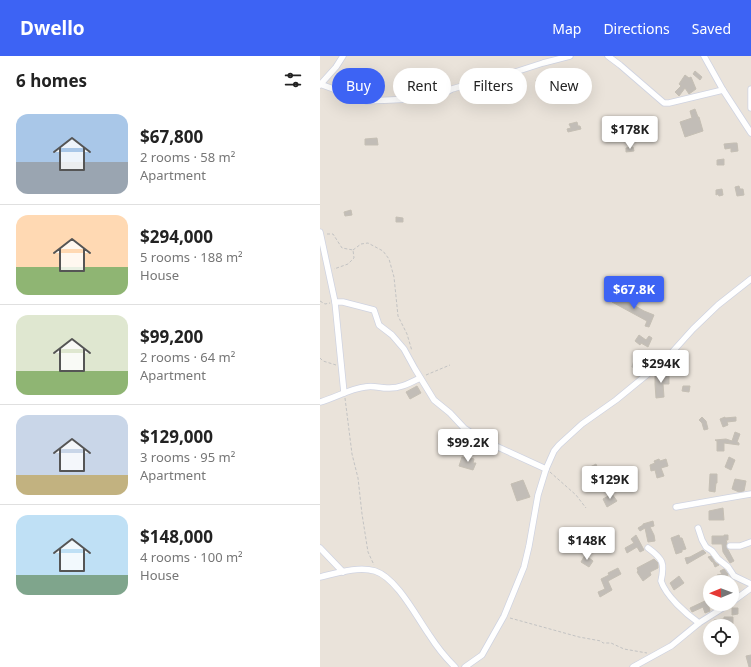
<!DOCTYPE html>
<meta charset="utf-8">
<style>
body{margin:0;font-family:"Noto Sans",sans-serif;background:#f2f2f2;color:#222;height:100vh;display:flex;flex-direction:column;font-size:15px;white-space:nowrap}
*{box-sizing:border-box;margin:0}
p{font-size:13px;color:#767676}
.icon{flex:none;width:22px;height:22px;fill:none;stroke:currentColor;stroke-width:2;stroke-linecap:round;stroke-linejoin:round}
.map{position:relative;flex:1;overflow:hidden}
.side{display:flex;flex-direction:column;background:#fff;width:320px}
.side>*{flex:none}
.top-card{position:absolute;left:12px;top:12px;width:359px;height:36px;display:flex;gap:8px}
.needle{width:26px;rotate:269deg}
.controls{position:absolute;left:383px;top:519px;display:grid;gap:8px}
.controls a{display:grid;place-items:center;width:36px;height:36px;border-radius:50%;background:#fff;box-shadow:0 4px 16px #0002;font-size:20px}
.price{position:absolute;translate:-50% -34px;padding:0 9px;border-radius:4px;background:#fff;color:#222;font-size:13px;line-height:26px;filter:drop-shadow(0 1px 2px #0008)}
.price::after{content:'';position:absolute;left:50%;top:24px;width:12px;height:9px;margin-left:-6px;background:inherit;clip-path:polygon(0 0,100% 0,50% 100%)}
.price.on{background:#3d63f4;color:#fff}
ul{padding:0;list-style:none}
li{display:flex;align-items:center;gap:12px;height:100px;padding:0 16px}
li+li{border-top:1px solid #e0e0e0}
li span{display:grid;place-items:center;flex:none;width:112px;height:80px;border-radius:12px;color:#555}
li>.icon{margin-inline-start:auto}
span .icon{width:48px;height:48px;fill:#fffc;stroke-width:1}
li b{font-size:17px}
h2{display:flex;justify-content:space-between;align-items:center;height:48px;padding:0 16px;font-size:17px}
.tag{padding:0 14px;border-radius:18px;background:#fff;box-shadow:0 4px 16px #0002;font-size:14px;line-height:36px}
.tag.on{background:#3d63f4;color:#fff}
header{display:flex;align-items:center;gap:24px;box-sizing:border-box;height:56px;padding:0 20px;background:#3d63f4;color:#fff}
header strong{font-size:19px}
nav{display:flex;gap:22px;margin-inline-start:auto;font-size:14px}
main{display:flex;flex:1;min-height:0}
.map>svg:first-child{display:block}
</style>
<header>
<strong>Dwello</strong>
<nav><a>Map</a><a>Directions</a><a>Saved</a></nav>
</header>
<main>
<section class="side">
<h2>6 homes<svg class="icon" aria-label="filters" viewBox="0 0 24 24"><path d="M4 7h16M4 17h16"/><circle cx="9" cy="7" r="2"/><circle cx="15" cy="17" r="2"/></svg></h2>
<ul>
<li><span style="background:linear-gradient(#a9c7e8 60%,#9aa5b1 0)"><svg class="icon" aria-label="home" viewBox="0 0 24 24"><path d="M3 11l9-7 9 7M6 9v11h12V9"/></svg></span><div><b>$67,800</b><p>2 rooms · 58 m²</p><p>Apartment</p></div></li>
<li><span style="background:linear-gradient(#ffd9b3 65%,#8fb573 0)"><svg class="icon" aria-label="home" viewBox="0 0 24 24"><path d="M3 11l9-7 9 7M6 9v11h12V9"/></svg></span><div><b>$294,000</b><p>5 rooms · 188 m²</p><p>House</p></div></li>
<li><span style="background:linear-gradient(#dfe7d0 70%,#8fb573 0)"><svg class="icon" aria-label="home" viewBox="0 0 24 24"><path d="M3 11l9-7 9 7M6 9v11h12V9"/></svg></span><div><b>$99,200</b><p>2 rooms · 64 m²</p><p>Apartment</p></div></li>
<li><span style="background:linear-gradient(#c9d6e8 75%,#c2b280 0)"><svg class="icon" aria-label="home" viewBox="0 0 24 24"><path d="M3 11l9-7 9 7M6 9v11h12V9"/></svg></span><div><b>$129,000</b><p>3 rooms · 95 m²</p><p>Apartment</p></div></li>
<li><span style="background:linear-gradient(#bfe0f5 75%,#7fa58c 0)"><svg class="icon" aria-label="home" viewBox="0 0 24 24"><path d="M3 11l9-7 9 7M6 9v11h12V9"/></svg></span><div><b>$148,000</b><p>4 rooms · 100 m²</p><p>House</p></div></li>
</ul>
</section>
<div class="map">
<svg width="431" height="611" viewBox="0 0 431 611">
<rect width="100%" height="100%" fill="#eae3da"/>
<!-- building -->
<g fill="#c2bdb7" stroke="#c5bfb4">
<polygon points="375,15 382,21 380,24 373,18"/>
<polygon points="365,19 369,22 371,21 376,33 369,38 365,32 359,40 355,36 361,30 359,28"/>
<polygon points="221,23 222,32 218,32 216,24"/>
<polygon points="375,53 378,61 379,61 383,75 365,81 360,66 372,62 370,55"/>
<polygon points="330,65 330,71 332,71 333,83 324,85 323,77 320,78 319,67"/>
<polygon points="257,66 258,70 260,70 261,73 248,76 247,73 251,72 249,68"/>
<polygon points="57,82 58,89 45,89 45,83"/>
<polygon points="414,87 417,87 418,95 411,96 411,92 405,93 404,88"/>
<polygon points="313,91 314,95 306,96 306,92"/>
<polygon points="404,103 404,109 397,109 397,104"/>
<polygon points="419,130 420,133 423,133 424,139 417,140 415,131"/>
<polygon points="402,133 403,139 399,140 398,138 396,139 396,134"/>
<polygon points="31,154 32,159 25,160 24,156"/>
<polygon points="76,161 83,162 83,166 76,166"/>
<polygon points="296,239 324,255 334,259 329,271 325,270 327,265 292,246"/>
<polygon points="319,279 326,284 329,280 332,282 328,291 321,287 320,289 315,285"/>
<polygon points="316,297 323,299 319,313 312,311"/>
<polygon points="335,317 349,317 349,328 343,328 344,341 336,342 335,328"/>
<polygon points="97,330 101,337 90,343 86,336"/>
<polygon points="363,330 370,330 369,336 362,335"/>
<polygon points="382,361 386,365 388,373 384,374 382,367 379,364"/>
<polygon points="405,361 405,362 416,361 416,365 407,366 408,369 403,371 400,363"/>
<polygon points="415,376 420,378 417,386 419,387 419,389 404,387 404,395 397,395 397,385 395,384 406,383 412,385"/>
<polygon points="142,401 146,402 146,401 154,403 153,407 156,407 153,414 139,410"/>
<polygon points="409,401 415,404 411,414 405,411"/>
<polygon points="339,403 340,405 346,403 348,410 341,412 344,420 337,422 335,414 331,415 330,409 335,407 334,405"/>
<polygon points="276,408 278,413 273,416 270,411"/>
<polygon points="390,418 397,418 397,427 396,427 395,436 389,435"/>
<polygon points="415,423 426,425 424,435 419,436 412,433"/>
<polygon points="203,424 210,441 197,445 191,428"/>
<polygon points="292,438 297,445 287,451 283,443"/>
<polygon points="403,452 404,464 389,464 389,455"/>
<polygon points="333,465 334,470 330,471 334,479 335,485 328,486 325,472 320,475 318,472 323,469 323,468"/>
<polygon points="316,479 324,494 320,496 317,491 307,497 305,492 314,487 311,483"/>
<polygon points="359,479 360,482 362,482 366,493 362,494 362,496 356,498 351,482"/>
<polygon points="404,479 408,479 408,484 406,484 407,487 406,490 414,505 410,507 403,496 402,488 392,488 392,480 404,480"/>
<polygon points="383,494 386,497 367,508 365,502 370,501"/>
<polygon points="265,499 273,505 269,511 261,506"/>
<polygon points="391,500 395,506 399,509 395,511 393,506 392,506 388,501"/>
<polygon points="334,503 338,507 338,512 330,516 331,519 323,525 317,516 318,515 317,512"/>
<polygon points="298,512 301,518 288,525 292,534 280,541 278,536 285,533 281,523 289,519 288,517"/>
<polygon points="404,513 408,518 407,526 403,526 403,522 399,524 397,519 402,518 400,515"/>
<polygon points="359,520 364,527 354,534 350,527"/>
<polygon points="387,544 390,555 385,557 383,551 372,556 370,552"/>
<polygon points="412,552 418,552 418,558 412,559"/>
<polygon points="404,561 413,561 413,568 394,569 394,564 404,563"/>
<polygon points="431,599 431,611 429,611 426,600"/>
</g>
<g fill="none" stroke-linecap="round" stroke-linejoin="round">
<!-- minor casing -->
<g stroke="#cfd3e1" stroke-width="7">
<g id="minor">
<polyline points="288,0 300,9 344,47 349,47 403,34"/>
<polyline points="384,0 403,34 431,77"/>
<polyline points="0,28 46,45 94,43 122,38 132,33 180,19 192,17 223,7 250,0"/>
<polyline points="0,29 16,11 23,0"/>
<polyline points="431,33 431,52"/>
<polyline points="0,176 15,246 24,337"/>
<polyline points="15,246 23,246 54,254 59,269 72,279 84,293 95,313 114,344 130,357 144,372 153,378 167,386 226,413"/>
<path d="M0,346C15,342 29,333 45,331C53,329 60,332 67,332C79,333 90,327 100,322"/>
<polyline points="356,451 407,442 431,438"/>
<polyline points="378,472 382,484 386,491 392,495 398,503 408,511 414,520 431,528"/>
<polyline points="410,490 420,490 431,486"/>
<polyline points="0,492 23,516"/>
<path d="M328,492C343,503 345,507 341,525C346,540 366,558 379,567"/>
<path d="M0,521C17,517 38,510 55,515C77,522 97,562 110,580C117,591 126,602 135,611"/>
<polyline points="412,546 431,532"/>
<polyline points="145,611 162,599 184,560 204,511 209,490 218,439 226,413 234,395 239,389 262,368 296,344 346,303 373,273 398,249 431,223"/>
<polyline points="313,611 351,590 379,567 409,548"/>
</g>
</g>
<!-- path -->
<g stroke="#c3c3c3" stroke-width="1" stroke-dasharray="3 2" stroke-linecap="butt">
<polyline points="7,178 13,178 22,192 33,194 34,202 28,208 14,213"/>
<polyline points="33,194 41,188 48,187 63,195 69,203 74,221 78,260 87,278 92,295"/>
<polyline points="0,245 5,248 10,247"/>
<polyline points="0,302 3,305 16,309"/>
<polyline points="106,319 130,309"/>
<polyline points="25,342 32,398 38,422 42,458 48,496 54,509"/>
<polyline points="230,416 256,439 266,452"/>
<polyline points="190,562 259,581 281,585 283,587 291,587 304,593 327,597"/>
</g>
<!-- minor -->
<use href="#minor" stroke="#fff" stroke-width="5.5"/>
</g>
</svg>
<div class="controls">
<a><svg class="needle" viewBox="-14 -14 28 28"><path d="M0-13l5 13h-10z" fill="#e53935"/><path d="M0 13l5-13h-10z" fill="#767676"/></svg></a>
<a><svg class="icon" aria-label="locate" viewBox="0 0 24 24"><circle cx="12" cy="12" r="6"/><path d="M12 2v4M12 18v4M2 12h4M18 12h4"/></svg></a>
</div>
<b class="price" style="left:310px;top:94px">$178K</b>
<b class="price on" style="left:314px;top:254px">$67.8K</b>
<b class="price" style="left:341px;top:328px">$294K</b>
<b class="price" style="left:148px;top:407px">$99.2K</b>
<b class="price" style="left:290px;top:444px">$129K</b>
<b class="price" style="left:267px;top:505px">$148K</b>
<div class="top-card">
<a class="tag on">Buy</a>
<a class="tag">Rent</a>
<a class="tag">Filters</a>
<a class="tag">New</a>
</div>
</div>
</main>
